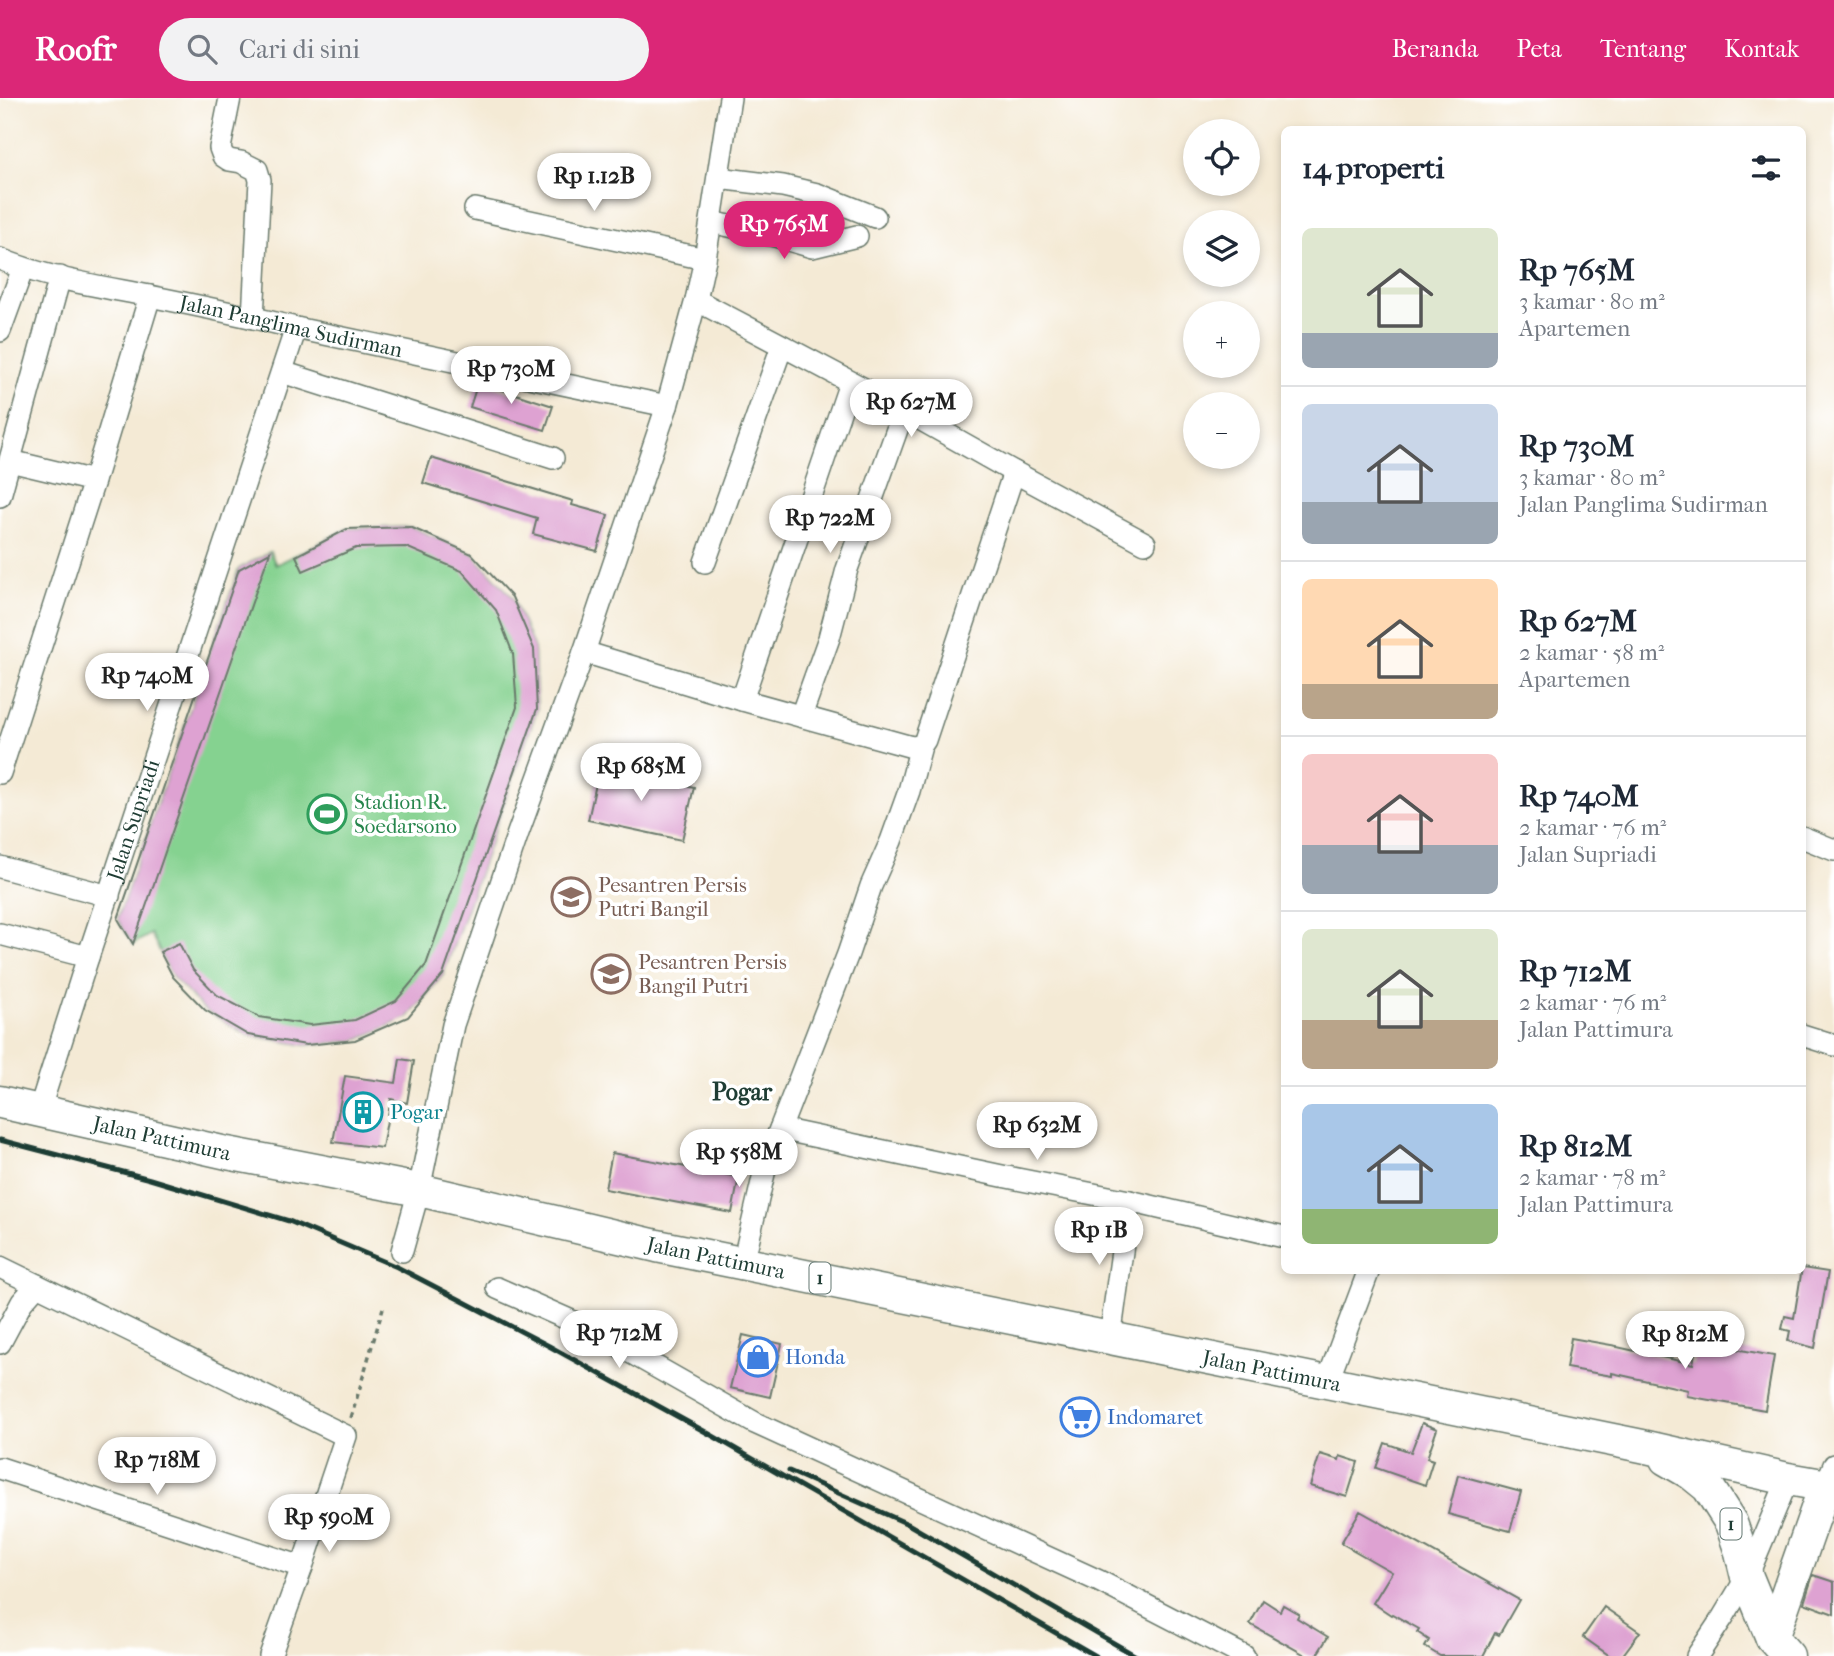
<!DOCTYPE html>
<html lang="id">
<meta charset="utf-8">
<style>
body{margin:0;font-family:"IM FELL French Canon",serif;background:#f2f2f3;color:#1f2937;height:100vh;display:flex;flex-direction:column;font-size:26px;white-space:nowrap}
*{box-sizing:border-box;margin:0}
p{font-size:23px;color:#747a83}
.icon{flex:none;width:38px;height:38px;fill:none;stroke:currentColor;stroke-width:2;stroke-linecap:round;stroke-linejoin:round}
.map{position:relative;flex:1;overflow:hidden}
.details{position:absolute;left:1281px;top:28px;width:525px;height:1148px;display:flex;flex-direction:column;background:#fff;border-radius:10px;box-shadow:0 4px 10px #0003}
.details>*{flex:none}
.controls{position:absolute;left:1183px;top:21px;display:grid;gap:14px}
.controls a{display:grid;place-items:center;width:77px;height:77px;border-radius:50%;background:#fff;box-shadow:0 4px 10px #0003;font-size:35px}
.price{position:absolute;translate:-50% -60px;padding:0 16px;border-radius:24px;background:#fff;color:#222;font-size:23px;line-height:46px;filter:drop-shadow(0 2px 4px #0008)}
.price::after{content:'';position:absolute;left:50%;top:42px;width:21px;height:16px;margin-left:-10px;background:inherit;clip-path:polygon(0 0,100% 0,50% 100%)}
.price.active{background:#db2777;color:#fff}
ul{padding:0;list-style:none}
li{display:flex;align-items:center;gap:21px;height:175px;padding:0 21px}
li+li{border-top:2px solid #e0e1e3}
li span{display:grid;place-items:center;flex:none;width:196px;height:140px;border-radius:10px;color:#555}
li>.icon{margin-inline-start:auto}
span .icon{width:84px;height:84px;fill:#fffc;stroke-width:1}
li b{font-size:30px}
h2{display:flex;justify-content:space-between;align-items:center;height:84px;padding:0 21px;font-size:30px}
header{display:flex;align-items:center;gap:42px;box-sizing:border-box;height:98px;padding:0 35px;background:#db2777;color:#fff}
header strong{font-size:33px}
nav{display:flex;gap:38px;margin-inline-start:auto;font-size:24px}
.search{width:490px;height:63px;background:#f2f2f3;display:flex;align-items:center;gap:18px;box-sizing:border-box;padding:0 24px;border-radius:38px;color:#747a83;font-size:26px}
.map>svg:first-child{display:block}
</style>
<header>
<strong>Roofr</strong>
<div class="search"><svg class="icon" aria-label="search" viewBox="0 0 24 24"><circle cx="10" cy="10" r="6"/><path d="M15 15l6 6"/></svg>Cari di sini</div>
<nav><a>Beranda</a><a>Peta</a><a>Tentang</a><a>Kontak</a></nav>
</header>
<div class="map">
<svg width="1834" height="1558" viewBox="0 0 1834 1558">
<rect width="100%" height="100%" fill="#fff"/>
<filter id="ink" filterUnits="userSpaceOnUse"><feTurbulence type="fractalNoise" baseFrequency=".0143" numOctaves="2"/><feDisplacementMap in="SourceGraphic" scale="14" xChannelSelector="R" yChannelSelector="G"/><feConvolveMatrix kernelMatrix="1 2 1 2 8 2 1 2 1" color-interpolation-filters="sRGB"/></filter>
<filter id="wash" filterUnits="userSpaceOnUse"><feTurbulence type="fractalNoise" baseFrequency=".00686" numOctaves="4" result="noise"/><feDisplacementMap in="SourceGraphic" scale="28" xChannelSelector="R" yChannelSelector="G"/><feGaussianBlur stdDeviation="1.57" result="paint"/><feColorMatrix in="noise" values="0 0 0 0 0 0 0 0 0 0 0 0 0 0 0 0 0 1.4 0 .05"/><feComposite in="paint" operator="in"/></filter>
<g filter="url(#wash)">
<rect width="100%" height="100%" fill="#f4ead5"/>
<!-- green -->
<polygon fill="#85d290" stroke="#528862" stroke-width="2" points="410,429 472,456 512,499 534,551 537,611 443,877 408,919 355,942 306,947 248,937 205,912 173,879 151,836 133,846 118,821 239,471 270,454 276,467 347,431"/>
<g id="blocks">
<!-- building -->
<g fill="#dea2d2">
<polygon points="478,284 553,308 545,332 470,309"/>
<polygon points="431,360 573,403 572,407 608,417 597,453 533,436 537,420 423,385"/>
<polygon points="410,429 472,456 512,499 534,551 537,611 443,877 408,919 355,942 306,947 248,937 205,912 173,879 160,854 179,845 193,872 217,897 259,919 310,927 355,922 396,903 426,867 517,609 513,556 496,512 462,473 406,449 356,450 303,473 296,458 347,431"/>
<polygon points="270,454 257,490 133,846 118,821 239,471"/>
<polygon points="600,668 694,689 682,742 588,722"/>
<polygon points="400,961 414,963 407,1005 391,1001 382,1050 333,1044 345,978 396,985"/>
<polygon points="612,1055 739,1079 732,1115 605,1091"/>
<polygon points="1802,1170 1828,1174 1815,1250 1788,1243 1790,1233 1782,1231 1785,1218 1794,1220"/>
<polygon points="743,1237 782,1246 770,1299 730,1290"/>
<polygon points="1571,1240 1617,1248 1617,1249 1693,1266 1697,1244 1774,1258 1765,1312 1687,1298 1688,1292 1612,1275 1612,1278 1566,1270"/>
<polygon points="1422,1325 1437,1331 1427,1360 1433,1362 1425,1387 1376,1370 1385,1345 1411,1354"/>
<polygon points="1320,1356 1339,1362 1340,1358 1358,1364 1347,1399 1310,1388"/>
<polygon points="1458,1377 1521,1394 1510,1433 1448,1416"/>
<polygon points="1360,1413 1519,1502 1499,1537 1495,1535 1483,1558 1440,1558 1425,1549 1429,1542 1417,1534 1419,1531 1392,1516 1391,1517 1373,1505 1392,1474 1341,1445"/>
<polygon points="1813,1477 1834,1484 1834,1516 1804,1505"/>
<polygon points="1263,1502 1280,1513 1283,1507 1299,1516 1297,1520 1328,1539 1316,1558 1307,1558 1250,1526"/>
<polygon points="1604,1509 1640,1534 1622,1558 1610,1558 1583,1539"/>
</g>
</g>
</g>
<g filter="url(#ink)">
<use href="#blocks" fill-opacity="0" stroke="#6a7a6c" stroke-width="2"/>
<g fill="none" stroke-linecap="round" stroke-linejoin="round">
<!-- minor casing -->
<g stroke="#6a7a6c" stroke-width="24">
<g id="minor">
<polyline points="230,0 220,50 223,58 229,62 241,64 257,72 260,82 253,220"/>
<polyline points="718,80 783,88 817,96 875,119"/>
<polyline points="475,111 705,161"/>
<polyline points="711,124 775,138 812,149 857,138"/>
<path id="s1" d="M0,161C40,178 86,186 129,194C185,205 241,216 296,230L667,308"/>
<polyline points="696,202 904,312 1014,374 1145,445"/>
<polyline points="0,233 23,170"/>
<polyline points="282,274 553,360"/>
<polyline points="10,363 94,383"/>
<polyline points="0,398 60,179"/>
<polyline points="705,464 782,248"/>
<polyline points="584,554 742,602 912,649 921,648"/>
<polyline points="742,602 850,285"/>
<polyline points="801,618 829,540 847,471 904,312"/>
<polyline points="0,675 94,383 150,198"/>
<polyline points="1802,739 1834,752"/>
<polyline points="0,769 109,798"/>
<polyline points="0,836 88,859"/>
<polyline points="1802,937 1834,947"/>
<path id="s2" d="M39,1013L88,859L296,230"/>
<polyline points="780,1031 1002,1078 1129,1103 1284,1139"/>
<polyline points="402,1153 419,1092 453,927 518,735 584,554 667,308 696,202 705,161 730,0"/>
<polyline points="743,1165 766,1067 848,856 871,788 891,743 909,693 921,648 925,642 1014,374"/>
<polyline points="0,1169 346,1338 302,1469 270,1558"/>
<polyline points="497,1190 574,1224 614,1245 755,1325 1099,1483 1244,1558"/>
<polyline points="1110,1240 1129,1103"/>
<polyline points="0,1245 22,1204 37,1187"/>
<polyline points="1327,1284 1369,1172"/>
<polyline points="0,1370 302,1469"/>
<polyline points="1825,1388 1834,1367"/>
<polyline points="1697,1558 1723,1519 1747,1479 1788,1381"/>
</g>
</g>
<!-- highway casing -->
<g stroke="#6a7a6c" stroke-width="35">
<g id="highway">
<path id="s3" d="M0,1004L227,1055L419,1092L657,1148L1642,1348L1788,1381L1834,1389"/>
<polyline points="1666,1361 1692,1376 1708,1389 1731,1425 1741,1454 1747,1479 1772,1540 1788,1558"/>
<polyline points="1772,1540 1825,1388"/>
</g>
</g>
<!-- path -->
<polyline stroke="#6a7a6c" stroke-width="3.5" stroke-dasharray="5 5" stroke-linecap="butt" points="351,1320 383,1210"/>
<!-- minor -->
<use href="#minor" stroke="#fff" stroke-width="21"/>
<!-- highway -->
<use href="#highway" stroke="#fff" stroke-width="32"/>
<!-- rail -->
<g stroke="#1f3d34" stroke-width="5">
<polyline points="0,1042 150,1081 289,1123 397,1169 549,1248 713,1338 1096,1558"/>
<polyline points="789,1373 908,1426 1136,1558"/>
</g>
</g>
</g>
<!-- icons -->
<defs>
<g id="stadium-ring" transform="scale(2.0125)"><circle r="9.5" fill="#fff" stroke="#2e9e5b" stroke-width="1.5"/><path d="M0-5a6.5 5 0 1 0 0 10a6.5 5 0 1 0 0-10ZM-3.5-1.8h7v3.6h-7Z" fill="#2e9e5b"/></g>
<g id="school-ring" transform="scale(2.0125)"><circle r="9.5" fill="#fff" stroke="#8d6e63" stroke-width="1.5"/><path d="M0-5L7-2L0 1L-7-2ZM-4 1L0 2.5L4 1V4Q0 6-4 4Z" fill="#8d6e63"/></g>
<g id="building-ring" transform="scale(2.0125)"><circle r="9.5" fill="#fff" stroke="#0f9aa8" stroke-width="1.5"/><path d="M-4-6H4V6H1V3H-1V6H-4ZM-2.5-4.3h1.7v1.8h-1.7ZM.8-4.3h1.7v1.8H.8ZM-2.5-1h1.7V.8h-1.7ZM.8-1h1.7V.8H.8Z" fill="#0f9aa8"/></g>
<g id="shop-ring" transform="scale(2.0125)"><circle r="9.5" fill="#fff" stroke="#3f7fe0" stroke-width="1.5"/><path d="M-5-2.5h2.3a2.7 3.5 0 0 1 5.4 0H5L5.5 6h-11ZM-1.5-2.5h3a1.5 2.3 0 0 0-3 0Z" fill="#3f7fe0"/></g>
<g id="supermarket-ring" transform="scale(2.0125)"><circle r="9.5" fill="#fff" stroke="#3f7fe0" stroke-width="1.5"/><path d="M-6-5.5h2.5l.6 2H6L4.5 2H-2.5L-4.4-4H-6ZM-1.5 3.2a1.3 1.3 0 1 0 .1 0ZM3 3.2a1.3 1.3 0 1 0 .1 0Z" fill="#3f7fe0"/></g>
</defs>
<g fill-rule="evenodd">
<use href="#stadium-ring" x="327" y="716"/>
<use href="#school-ring" x="571" y="799"/>
<use href="#school-ring" x="611" y="876"/>
<use href="#building-ring" x="363" y="1014"/>
<use href="#shop-ring" x="758" y="1259"/>
<use href="#supermarket-ring" x="1080" y="1319"/>
</g>
<g text-anchor="middle" dominant-baseline="central" stroke-width="7" stroke-linejoin="round" paint-order="stroke">
<!-- shield labels -->
<g fill="#fff" stroke="#627771" stroke-width="2">
<rect x="809.5" y="1164.5" width="21" height="31" rx="5"/>
<rect x="1720.5" y="1410.5" width="21" height="31" rx="5"/>
</g>
<g font-size="19" font-weight="bold" fill="#1f3d34">
<text x="820" y="1180">1</text>
<text x="1731" y="1426">1</text>
</g>
<!-- street labels -->
<g font-size="21" fill="#1f3d34" stroke="#fff">
<text stroke="none"><textPath href="#s1" startOffset="299">Jalan Panglima Sudirman</textPath></text>
<text stroke="none"><textPath href="#s2" startOffset="306">Jalan Supriadi</textPath></text>
<text stroke="none"><textPath href="#s3" startOffset="166">Jalan Pattimura</textPath></text>
<text stroke="none"><textPath href="#s3" startOffset="733">Jalan Pattimura</textPath></text>
<text stroke="none"><textPath href="#s3" startOffset="1300">Jalan Pattimura</textPath></text>
</g>
<!-- leisure labels -->
<g font-size="21" fill="#27864d" stroke="#fff" text-anchor="start">
<text x="354" y="704">Stadion R.<tspan x="354" dy="24">Soedarsono</tspan></text>
</g>
<!-- education labels -->
<g font-size="21" fill="#785e54" stroke="#fff" text-anchor="start">
<text x="598" y="787">Pesantren Persis<tspan x="598" dy="24">Putri Bangil</tspan></text>
<text x="638" y="864">Pesantren Persis<tspan x="638" dy="24">Bangil Putri</tspan></text>
</g>
<!-- culture labels -->
<g font-size="21" fill="#0d838f" stroke="#fff" text-anchor="start">
<text x="390" y="1014">Pogar</text>
</g>
<!-- shop labels -->
<g font-size="21" fill="#366cbe" stroke="#fff" text-anchor="start">
<text x="785" y="1259">Honda</text>
<text x="1107" y="1319">Indomaret</text>
</g>
<!-- quarter labels -->
<g font-size="24" font-weight="bold" fill="#1f3d34" stroke="#fff">
<text x="742" y="994">Pogar</text>
</g>
</g>
</svg>
<div class="controls">
<a><svg class="icon" aria-label="locate" viewBox="0 0 24 24"><circle cx="12" cy="12" r="6"/><path d="M12 2v4M12 18v4M2 12h4M18 12h4"/></svg></a>
<a><svg class="icon" aria-label="layers" viewBox="0 0 24 24"><path d="M12 4l9 5-9 5-9-5zM3 14l9 5 9-5"/></svg></a>
<a>+</a>
<a>−</a>
</div>
<b class="price" style="left:594px;top:115px">Rp 1.12B</b>
<b class="price active" style="left:784px;top:163px">Rp 765M</b>
<b class="price" style="left:511px;top:308px">Rp 730M</b>
<b class="price" style="left:911px;top:341px">Rp 627M</b>
<b class="price" style="left:830px;top:457px">Rp 722M</b>
<b class="price" style="left:147px;top:615px">Rp 740M</b>
<b class="price" style="left:641px;top:705px">Rp 685M</b>
<b class="price" style="left:1037px;top:1064px">Rp 632M</b>
<b class="price" style="left:739px;top:1091px">Rp 558M</b>
<b class="price" style="left:1099px;top:1169px">Rp 1B</b>
<b class="price" style="left:619px;top:1272px">Rp 712M</b>
<b class="price" style="left:1685px;top:1273px">Rp 812M</b>
<b class="price" style="left:157px;top:1399px">Rp 718M</b>
<b class="price" style="left:329px;top:1456px">Rp 590M</b>
<section class="details">
<h2>14 properti<svg class="icon" aria-label="filters" viewBox="0 0 24 24"><path d="M4 7h16M4 17h16"/><circle cx="9" cy="7" r="2"/><circle cx="15" cy="17" r="2"/></svg></h2>
<ul>
<li><span style="background:linear-gradient(#dfe7d0 75%,#9aa5b1 0)"><svg class="icon" aria-label="home" viewBox="0 0 24 24"><path d="M3 11l9-7 9 7M6 9v11h12V9"/></svg></span><div><b>Rp 765M</b><p>3 kamar · 80 m²</p><p>Apartemen</p></div></li>
<li><span style="background:linear-gradient(#c9d6e8 70%,#9aa5b1 0)"><svg class="icon" aria-label="home" viewBox="0 0 24 24"><path d="M3 11l9-7 9 7M6 9v11h12V9"/></svg></span><div><b>Rp 730M</b><p>3 kamar · 80 m²</p><p>Jalan Panglima Sudirman</p></div></li>
<li><span style="background:linear-gradient(#ffd9b3 75%,#b9a48a 0)"><svg class="icon" aria-label="home" viewBox="0 0 24 24"><path d="M3 11l9-7 9 7M6 9v11h12V9"/></svg></span><div><b>Rp 627M</b><p>2 kamar · 58 m²</p><p>Apartemen</p></div></li>
<li><span style="background:linear-gradient(#f6c9c9 65%,#9aa5b1 0)"><svg class="icon" aria-label="home" viewBox="0 0 24 24"><path d="M3 11l9-7 9 7M6 9v11h12V9"/></svg></span><div><b>Rp 740M</b><p>2 kamar · 76 m²</p><p>Jalan Supriadi</p></div></li>
<li><span style="background:linear-gradient(#dfe7d0 65%,#b9a48a 0)"><svg class="icon" aria-label="home" viewBox="0 0 24 24"><path d="M3 11l9-7 9 7M6 9v11h12V9"/></svg></span><div><b>Rp 712M</b><p>2 kamar · 76 m²</p><p>Jalan Pattimura</p></div></li>
<li><span style="background:linear-gradient(#a9c7e8 75%,#8fb573 0)"><svg class="icon" aria-label="home" viewBox="0 0 24 24"><path d="M3 11l9-7 9 7M6 9v11h12V9"/></svg></span><div><b>Rp 812M</b><p>2 kamar · 78 m²</p><p>Jalan Pattimura</p></div></li>
</ul>
</section>
</div>
